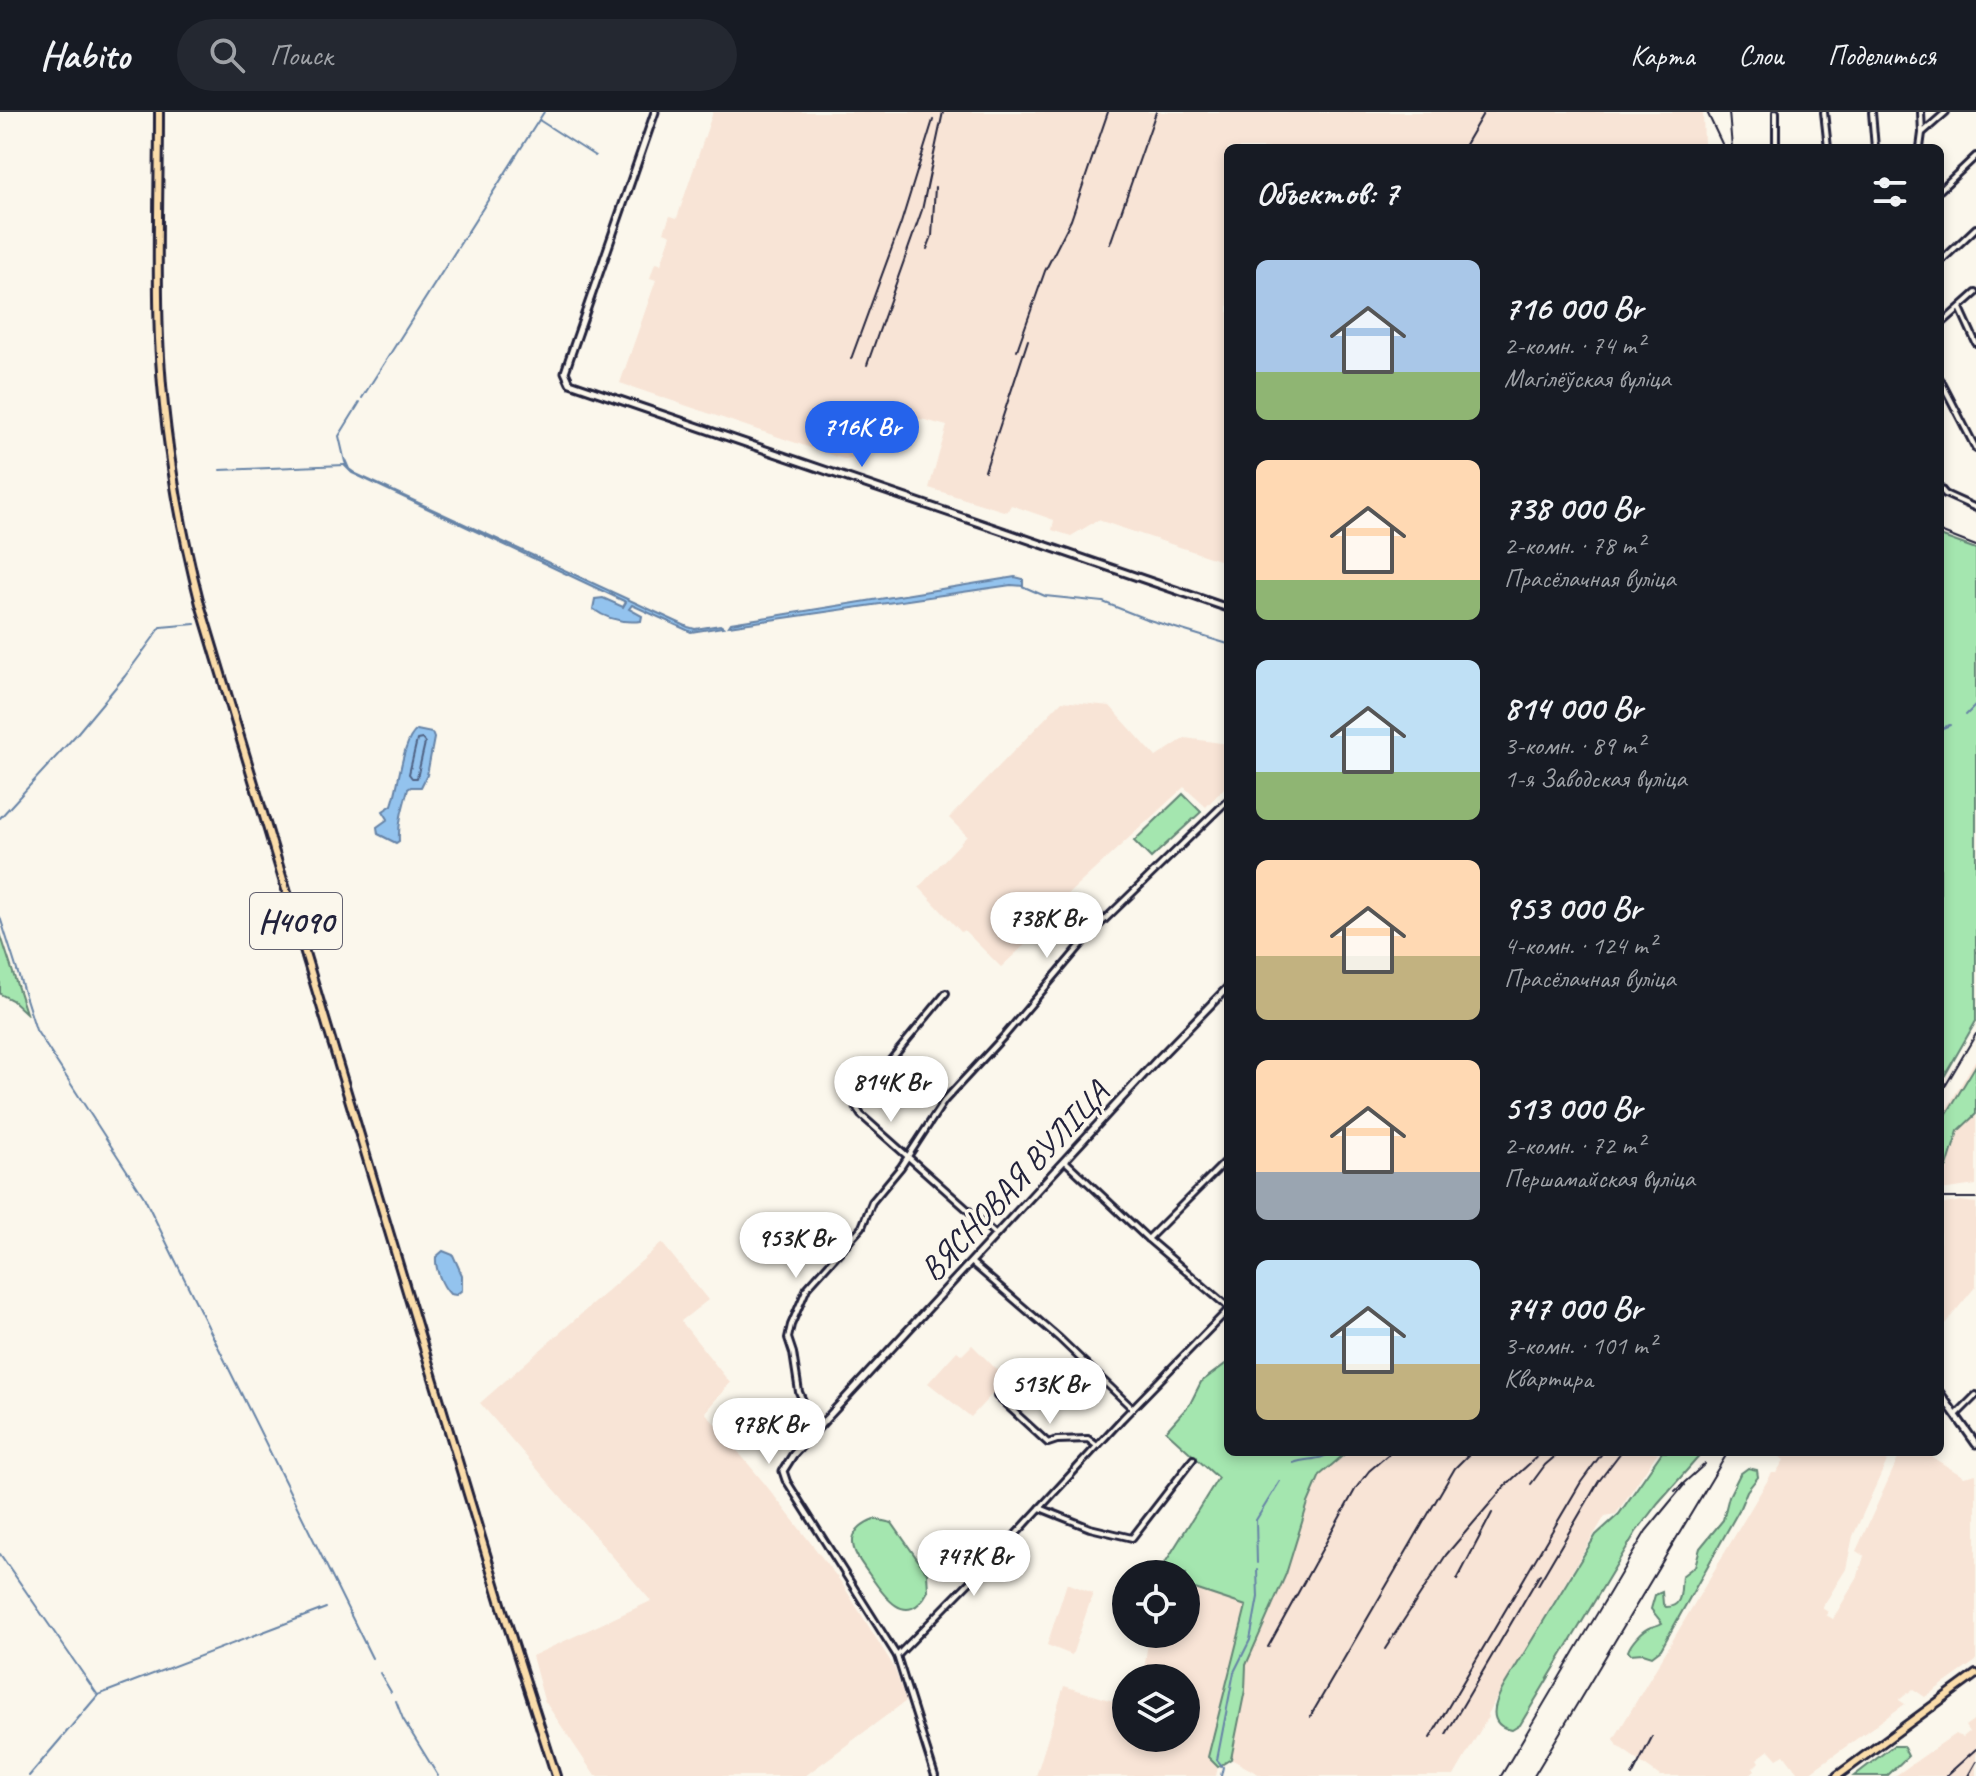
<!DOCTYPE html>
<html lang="ru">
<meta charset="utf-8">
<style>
body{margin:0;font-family:Caveat,sans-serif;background:#242831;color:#f1f3f6;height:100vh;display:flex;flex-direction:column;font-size:30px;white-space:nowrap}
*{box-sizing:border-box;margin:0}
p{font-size:26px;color:#9ea1a6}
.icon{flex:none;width:44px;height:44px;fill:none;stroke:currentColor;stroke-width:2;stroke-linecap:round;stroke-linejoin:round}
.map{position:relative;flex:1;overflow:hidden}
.side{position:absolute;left:1224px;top:32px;width:720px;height:1312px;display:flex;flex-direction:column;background:#171b24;border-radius:12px;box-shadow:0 4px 12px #0003}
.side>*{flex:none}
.fabs{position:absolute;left:1112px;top:1448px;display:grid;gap:16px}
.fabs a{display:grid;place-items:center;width:88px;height:88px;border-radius:50%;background:#171b24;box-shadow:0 4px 12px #0003;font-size:40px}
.price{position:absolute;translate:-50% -68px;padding:0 18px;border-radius:28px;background:#fff;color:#222;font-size:26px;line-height:52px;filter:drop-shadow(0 2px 4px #0008)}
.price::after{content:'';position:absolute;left:50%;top:48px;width:24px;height:18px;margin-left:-12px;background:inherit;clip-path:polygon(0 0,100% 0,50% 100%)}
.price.active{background:#2563eb;color:#fff}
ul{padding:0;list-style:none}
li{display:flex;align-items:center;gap:24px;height:200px;padding:0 32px}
li span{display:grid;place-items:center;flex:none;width:224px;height:160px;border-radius:12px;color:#555}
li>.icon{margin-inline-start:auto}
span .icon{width:96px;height:96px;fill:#fffc;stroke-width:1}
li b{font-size:34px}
h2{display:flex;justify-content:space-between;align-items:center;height:96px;padding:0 32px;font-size:34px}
header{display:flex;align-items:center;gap:48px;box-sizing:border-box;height:112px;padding:0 40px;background:#171b24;border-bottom:2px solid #363941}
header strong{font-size:38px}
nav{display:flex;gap:44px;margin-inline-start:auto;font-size:28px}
.search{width:560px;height:72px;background:#242831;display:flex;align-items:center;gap:20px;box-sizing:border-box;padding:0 28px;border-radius:44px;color:#9ea1a6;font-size:30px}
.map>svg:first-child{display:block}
</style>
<header>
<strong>Habito</strong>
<div class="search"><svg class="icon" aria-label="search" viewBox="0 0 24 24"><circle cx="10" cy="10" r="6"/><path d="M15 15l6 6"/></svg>Поиск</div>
<nav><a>Карта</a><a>Слои</a><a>Поделиться</a></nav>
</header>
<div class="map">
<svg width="1976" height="1664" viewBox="0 0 1976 1664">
<rect width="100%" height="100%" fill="#fbf7ec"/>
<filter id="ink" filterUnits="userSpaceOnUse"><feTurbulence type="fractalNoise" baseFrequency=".0125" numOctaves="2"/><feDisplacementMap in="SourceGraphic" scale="16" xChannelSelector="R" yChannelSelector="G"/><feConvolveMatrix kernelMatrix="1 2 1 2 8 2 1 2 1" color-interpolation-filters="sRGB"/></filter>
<g filter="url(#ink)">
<!-- built -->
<g fill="#f8e4d6">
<polygon points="713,0 1703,0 1704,34 1708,36 1228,36 1228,451 1098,408 1071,424 1052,418 1054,408 1011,393 1007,400 929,376 947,314 884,297 870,342 846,348 620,271 656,168 650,166 655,151 661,152 671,123 664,120 670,104 677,106"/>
<polygon points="1062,589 1110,594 1156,645 1185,626 1228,632 1228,672 1206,695 1184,675 1041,807 1045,814 1001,855 964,818 961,820 919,775 967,724 949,706"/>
<polygon points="1976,947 1976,1073 1940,1078 1940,1008"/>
<polygon points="1961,1089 1976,1091 1976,1174 1940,1218 1940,1093"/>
<polygon points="662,1131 708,1188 681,1209 730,1271 705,1300 765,1372 841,1470 894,1555 906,1589 805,1664 595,1664 544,1588 532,1544 651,1489 480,1291"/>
<polygon points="972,1233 1006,1267 971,1305 928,1271 957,1239 962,1243"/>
<polygon points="1347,1340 1658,1340 1616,1402 1605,1404 1487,1602 1488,1605 1454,1664 1262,1664 1231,1647 1245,1578 1246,1553 1286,1462 1308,1391 1320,1363"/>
<polygon points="1774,1340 1891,1340 1853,1424 1846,1457 1822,1496 1828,1500 1826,1503 1833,1507 1858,1464 1864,1444 1856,1439 1901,1340 1924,1340 1964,1365 1976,1362 1976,1549 1925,1585 1913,1577 1899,1588 1905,1592 1805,1664 1800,1664 1784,1643 1777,1647 1769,1638 1757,1647 1759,1650 1753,1656 1755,1659 1749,1664 1660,1664 1618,1634 1614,1627 1772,1361 1776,1361 1784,1348"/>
<polygon points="1067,1471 1093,1481 1072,1543 1047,1533"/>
<polygon points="1186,1474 1246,1494 1208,1645 1218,1655 1216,1664 1036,1664 1064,1574 1126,1593 1126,1626 1186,1626 1186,1566 1143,1566 1149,1522 1186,1522"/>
<polygon points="1976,1606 1976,1664 1895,1664 1955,1622 1963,1625 1969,1620 1965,1614"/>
</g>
<!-- green -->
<g fill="#a4e6af" stroke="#638475" stroke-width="2">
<polygon points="1940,424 1976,437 1976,909 1940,972"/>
<polygon points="1183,682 1201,700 1151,746 1134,729"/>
<polygon points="0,821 26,901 12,888 0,882"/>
<polygon points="1976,953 1976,1002 1958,1019 1947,1055 1940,1062 1940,1013"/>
<polygon points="1228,1250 1228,1340 1347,1340 1320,1363 1308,1391 1286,1462 1246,1553 1245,1578 1231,1647 1218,1655 1208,1645 1246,1494 1186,1474 1186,1462 1158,1462 1218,1366 1166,1319 1190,1292 1201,1270"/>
<path d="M1662,1340H1703L1658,1391L1636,1420L1520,1613L1512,1618C1486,1613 1494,1591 1504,1574L1596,1423L1619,1402Z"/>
<path d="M1748,1356L1757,1358L1758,1365L1747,1379L1739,1398L1661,1537L1652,1544L1643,1541L1630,1542L1628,1539C1631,1531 1642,1518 1651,1515C1655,1514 1659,1513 1662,1511L1651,1497L1655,1483L1662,1480L1663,1492L1666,1495C1684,1495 1680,1477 1682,1464L1695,1454L1700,1436L1723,1408L1729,1384L1740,1362Z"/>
<path d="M874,1407L892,1411L927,1461L928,1479C907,1519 883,1483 869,1462C863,1453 852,1441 853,1428C855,1416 864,1411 874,1407Z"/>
<polygon points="1893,1634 1903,1634 1908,1644 1887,1664 1854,1664"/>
</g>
<!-- water -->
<g fill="#93c3ee" stroke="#6683a6" stroke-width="2">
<path d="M346,350L349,357L356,362L688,515L695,517L720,513L723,515L691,520L632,493L629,497L642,504L641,509C623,511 608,508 593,497L595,487L603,486L623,495L626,490L352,361L345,354Z"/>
<polygon points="1015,465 1023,467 1023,474 1011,473 729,514 731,511"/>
<path d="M417,618L432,621L434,626L427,663L421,675H411L408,677C403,695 398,711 399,729L396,731L378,722L377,715L388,707L383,699L392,693C399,674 402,628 417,618Z"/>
<path d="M443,1139L453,1143L462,1163V1178L456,1183L450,1182C442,1174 435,1157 436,1145Z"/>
</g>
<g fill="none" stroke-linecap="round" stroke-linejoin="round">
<!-- shore -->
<polygon stroke="#4f6283" stroke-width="2" points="422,627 425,631 417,666 412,666 409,662 417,628"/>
<!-- stream -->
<g stroke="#6683a6" stroke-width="2">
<polyline points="539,8 595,44"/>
<polyline points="362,286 544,0"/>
<polyline points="345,350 339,324 360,290"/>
<polyline points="220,358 345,353"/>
<polyline points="1022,474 1045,484 1103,490 1146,507 1228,532"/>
<polyline points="1966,603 1976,593"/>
<polyline points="1940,617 1950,613"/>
<polyline points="0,706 75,624 125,564 161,515 195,512"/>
<polyline points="0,805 36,918 144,1085 372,1546"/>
<path d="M1293,1351C1308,1346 1319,1349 1333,1340"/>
<polyline points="0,1442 97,1582"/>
<polyline points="1257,1451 1256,1408 1280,1369"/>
<polyline points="380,1561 391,1580"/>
<polyline points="396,1589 403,1607 438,1664"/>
<polyline points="29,1664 98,1583 326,1496"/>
<polyline points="1221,1664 1223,1655 1217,1648 1234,1560 1250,1528 1258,1485 1257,1458"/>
</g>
<!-- street casing -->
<g stroke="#22223b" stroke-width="10">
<g id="street">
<polyline points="1776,0 1776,36"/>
<polyline points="1824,0 1828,36"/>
<polyline points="1872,0 1875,36"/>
<polyline points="1921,0 1922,21"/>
<polyline points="1920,36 1922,21 1946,0"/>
<polyline points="1940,78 1976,44"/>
<polyline points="1940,150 1976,116"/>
<polyline points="1960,196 1976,231"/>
<polyline points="1940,213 1976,181"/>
<polyline points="1940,267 1976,337"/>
<polyline points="1940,376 1945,382 1976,396"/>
<polyline points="946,881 861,984 856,995 861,1003 996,1123"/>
<polyline points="1065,1049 1148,1127 1228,1195"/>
<polyline points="1148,1127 1228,1047"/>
<polyline points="971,1150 1059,1226 1132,1296"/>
<polyline points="997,1284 1048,1331 1057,1328 1088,1327 1097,1334"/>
<polyline points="1956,1303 1976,1283"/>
<polyline points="816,1317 799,1280 793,1241 788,1226 791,1213 807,1176 862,1115 872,1090 901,1055 944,989 1005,923 1092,820 1228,688"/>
<polyline points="786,1368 897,1544 935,1664"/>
<polyline points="1040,1396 1090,1416 1132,1426 1193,1347"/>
<polyline points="897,1544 1004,1435 1122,1307 1228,1198"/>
</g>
</g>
<!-- secondary casing -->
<g stroke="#22223b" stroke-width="11">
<g id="secondary">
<polyline points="655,0 570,245 565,260 570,271 1228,496"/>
<polyline points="1940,1281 1976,1332"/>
<polyline points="786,1368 783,1359 793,1343 1157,948 1228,875"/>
</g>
</g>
<!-- primary casing -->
<g stroke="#22223b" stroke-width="12">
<g id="primary">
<path d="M159,0C159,75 156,151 159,227C163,316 178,406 200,492L502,1495L556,1664"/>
<polyline points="1837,1664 1976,1562"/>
</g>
</g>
<!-- street -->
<use href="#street" stroke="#fbf7ec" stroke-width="4"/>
<!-- secondary -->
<use href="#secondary" stroke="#fbf7ec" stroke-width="5"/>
<!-- primary -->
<use href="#primary" stroke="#fbddab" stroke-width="6"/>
<!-- rail -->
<g stroke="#22223b" stroke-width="2">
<polyline points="1707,0 1724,36"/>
<polyline points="1729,0 1732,36"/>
<polyline points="1463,36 1484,0"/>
<polyline points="1110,132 1156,0"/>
<polyline points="927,137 932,124 935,75"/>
<polyline points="1017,238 1045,159 1071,108 1108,0"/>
<polyline points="851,247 901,111 933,8"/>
<polyline points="867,253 922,98 943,0"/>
<polyline points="985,359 1028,228"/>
<polyline points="1940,420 1976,434"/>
<polyline points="1940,983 1976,922"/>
<polyline points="1940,1086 1976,1086"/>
<polyline points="1531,1372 1545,1353 1560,1340"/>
<polyline points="1675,1379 1705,1352"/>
<polyline points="1457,1468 1492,1401"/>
<polyline points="1538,1473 1599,1369 1621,1340"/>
<polyline points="1268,1535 1356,1376 1369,1359 1391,1340"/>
<polyline points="1385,1537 1446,1443 1505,1374 1542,1340"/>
<polyline points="1310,1605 1455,1356 1471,1340"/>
<polyline points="1446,1622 1540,1462"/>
<polyline points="1430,1626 1581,1370 1603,1340"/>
<polyline points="1501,1664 1646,1419 1684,1373"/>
<polyline points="1534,1664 1728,1340"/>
<polyline points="1632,1664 1652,1625"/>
<polyline points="1946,1664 1976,1637"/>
<polyline points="1968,1664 1976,1650"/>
</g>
</g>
</g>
<g text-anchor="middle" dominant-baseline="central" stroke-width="7" stroke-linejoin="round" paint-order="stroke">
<!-- shield labels -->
<rect fill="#fbf7ec" stroke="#636270" stroke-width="2" x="250" y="781" width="92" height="56" rx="6"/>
<g font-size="32" font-weight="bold" fill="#22223b">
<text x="296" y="809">Н4090</text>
</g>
<!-- street labels -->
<g font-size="34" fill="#22223b" stroke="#fbf7ec">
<text transform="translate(1014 1069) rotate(-47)">ВЯСНОВАЯ ВУЛІЦА</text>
</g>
</g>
</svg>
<div class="fabs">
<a><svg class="icon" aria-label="locate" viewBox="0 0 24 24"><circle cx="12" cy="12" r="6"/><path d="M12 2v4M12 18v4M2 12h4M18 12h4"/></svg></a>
<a><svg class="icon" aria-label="layers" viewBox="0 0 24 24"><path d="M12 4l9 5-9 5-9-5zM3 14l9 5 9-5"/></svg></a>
</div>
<b class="price active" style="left:862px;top:357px">716K Br</b>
<b class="price" style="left:1047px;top:848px">738K Br</b>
<b class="price" style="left:891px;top:1012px">814K Br</b>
<b class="price" style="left:796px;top:1168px">953K Br</b>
<b class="price" style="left:1050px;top:1314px">513K Br</b>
<b class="price" style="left:769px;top:1354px">978K Br</b>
<b class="price" style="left:974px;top:1486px">747K Br</b>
<section class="side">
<h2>Объектов: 7<svg class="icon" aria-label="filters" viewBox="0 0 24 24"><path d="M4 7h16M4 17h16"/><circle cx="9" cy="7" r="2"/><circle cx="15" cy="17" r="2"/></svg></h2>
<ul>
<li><span style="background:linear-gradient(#a9c7e8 70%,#8fb573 0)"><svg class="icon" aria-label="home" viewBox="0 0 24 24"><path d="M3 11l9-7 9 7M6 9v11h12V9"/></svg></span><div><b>716 000 Br</b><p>2-комн. · 74 m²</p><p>Магілёўская вуліца</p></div></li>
<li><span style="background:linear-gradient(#ffd9b3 75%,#8fb573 0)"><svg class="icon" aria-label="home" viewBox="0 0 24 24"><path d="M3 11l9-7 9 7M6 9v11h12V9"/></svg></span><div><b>738 000 Br</b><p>2-комн. · 78 m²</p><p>Прасёлачная вуліца</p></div></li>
<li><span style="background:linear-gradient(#bfe0f5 70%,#8fb573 0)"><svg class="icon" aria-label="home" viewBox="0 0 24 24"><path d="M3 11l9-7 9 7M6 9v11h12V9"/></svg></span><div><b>814 000 Br</b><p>3-комн. · 89 m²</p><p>1-я Заводская вуліца</p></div></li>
<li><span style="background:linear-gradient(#ffd9b3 60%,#c2b280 0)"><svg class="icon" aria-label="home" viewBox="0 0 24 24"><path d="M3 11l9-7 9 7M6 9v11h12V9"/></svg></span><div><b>953 000 Br</b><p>4-комн. · 124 m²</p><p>Прасёлачная вуліца</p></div></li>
<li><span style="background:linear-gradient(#ffd9b3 70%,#9aa5b1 0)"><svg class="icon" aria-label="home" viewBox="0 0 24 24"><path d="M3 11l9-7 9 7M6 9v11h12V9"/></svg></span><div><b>513 000 Br</b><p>2-комн. · 72 m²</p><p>Першамайская вуліца</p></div></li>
<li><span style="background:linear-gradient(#bfe0f5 65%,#c2b280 0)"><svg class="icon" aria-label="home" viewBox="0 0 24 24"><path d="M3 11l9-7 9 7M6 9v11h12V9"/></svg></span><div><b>747 000 Br</b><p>3-комн. · 101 m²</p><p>Квартира</p></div></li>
</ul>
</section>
</div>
